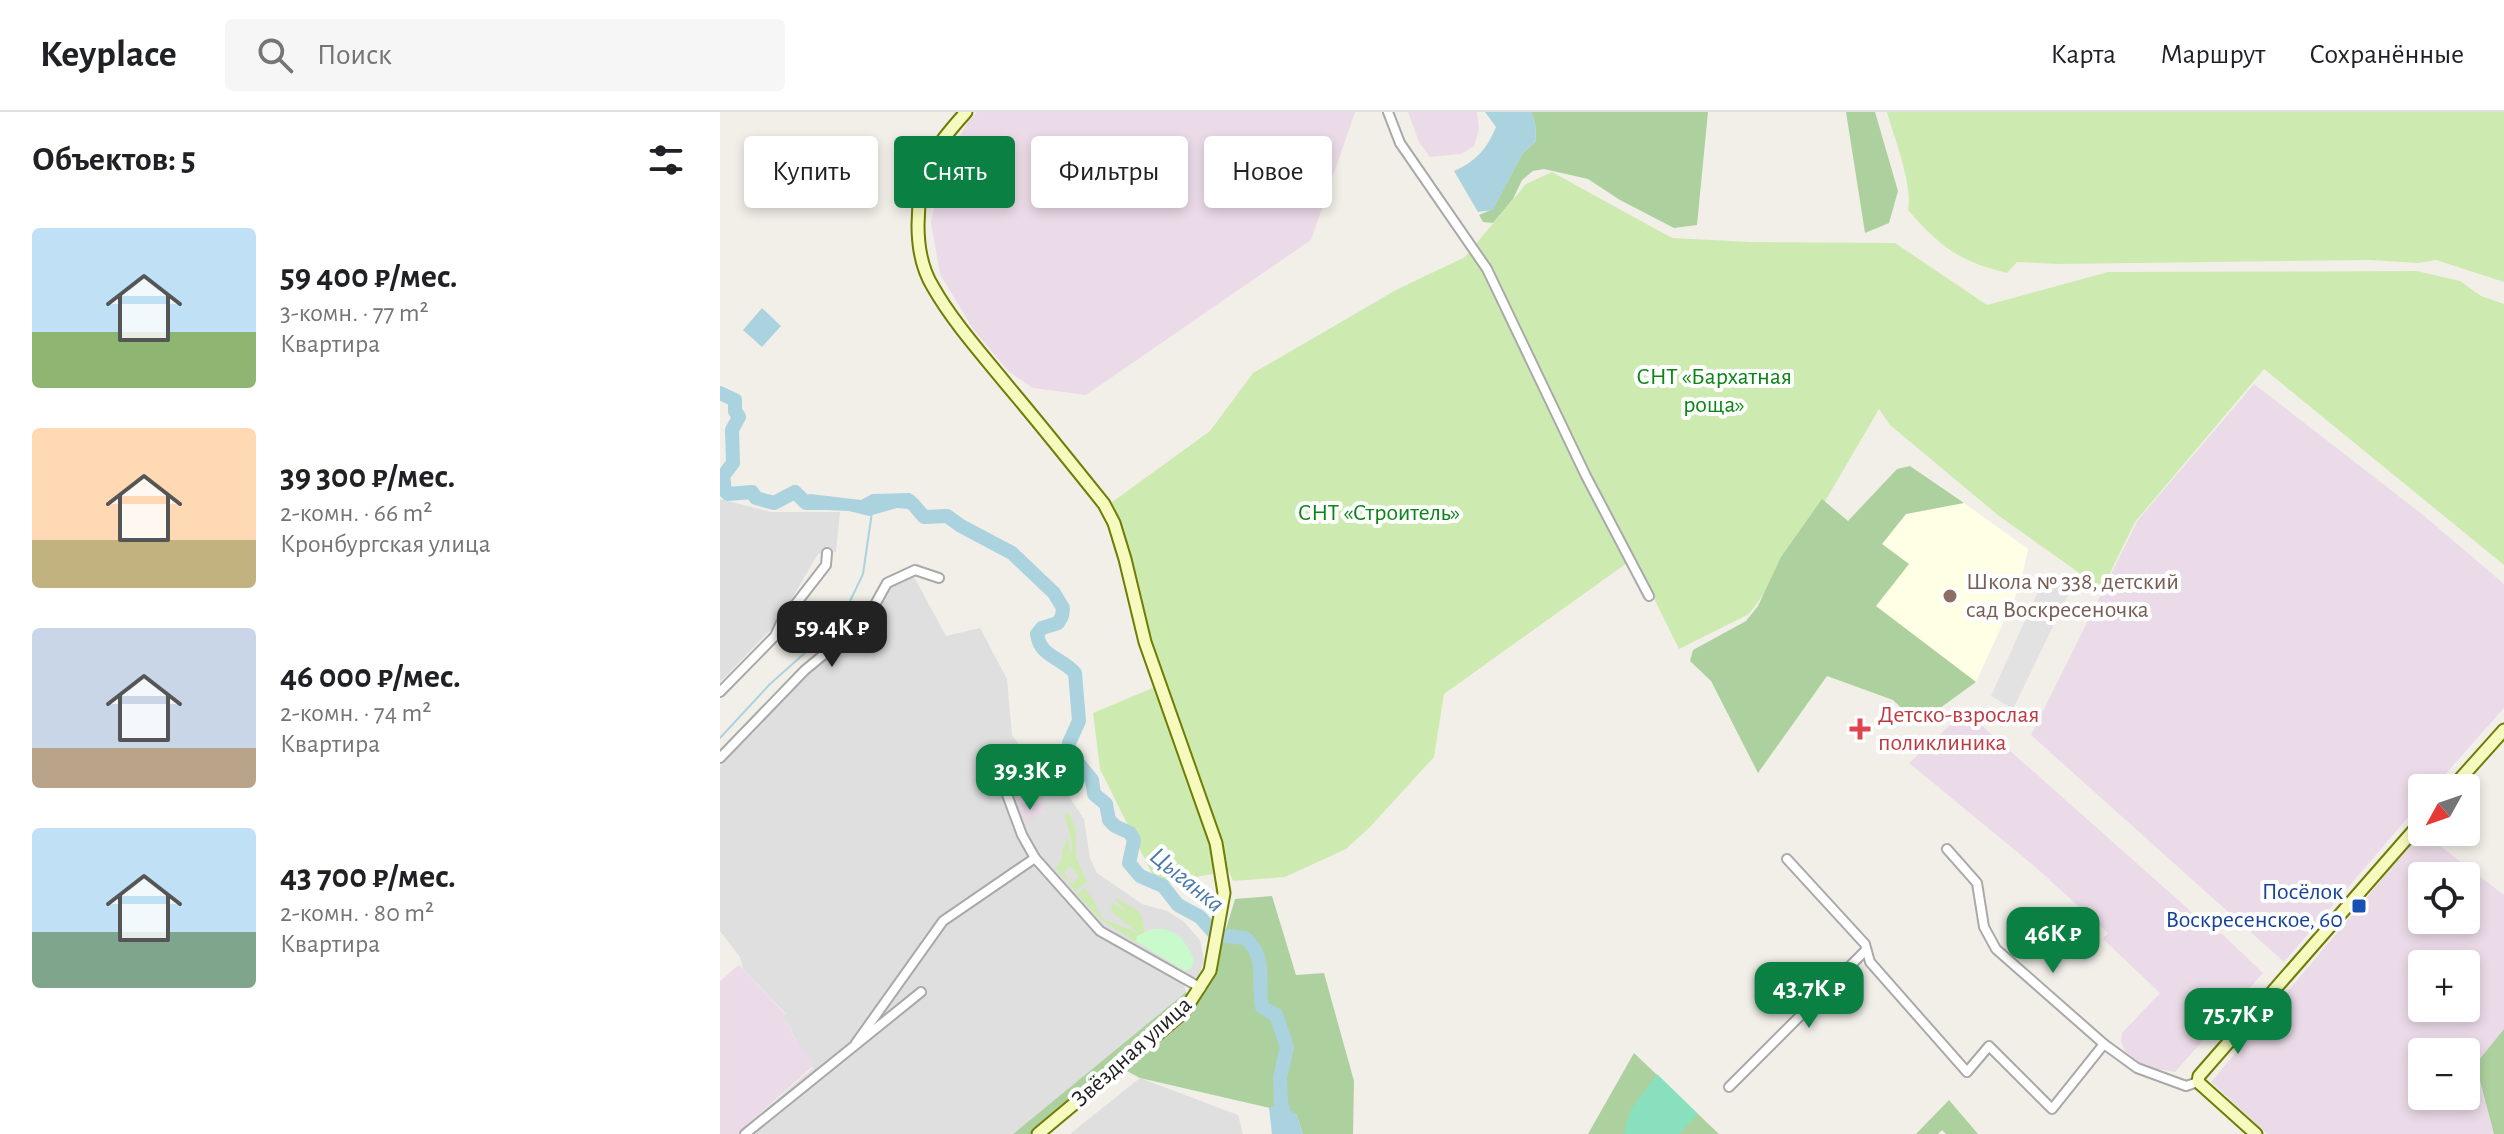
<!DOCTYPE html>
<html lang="ru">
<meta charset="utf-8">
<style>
body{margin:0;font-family:"Alegreya Sans",sans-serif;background:#f6f6f6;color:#202124;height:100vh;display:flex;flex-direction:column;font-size:30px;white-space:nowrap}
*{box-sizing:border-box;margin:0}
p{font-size:26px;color:#757577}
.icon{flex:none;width:44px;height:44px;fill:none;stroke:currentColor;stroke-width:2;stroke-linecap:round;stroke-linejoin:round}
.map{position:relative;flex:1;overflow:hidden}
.side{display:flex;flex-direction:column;background:#fff;width:720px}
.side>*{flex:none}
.hud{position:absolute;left:24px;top:24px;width:760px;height:72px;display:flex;gap:16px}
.needle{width:52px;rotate:230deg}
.controls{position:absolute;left:1688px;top:662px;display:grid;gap:16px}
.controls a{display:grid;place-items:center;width:72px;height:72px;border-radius:8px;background:#fff;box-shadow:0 4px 12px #0003;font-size:40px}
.price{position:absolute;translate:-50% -68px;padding:0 18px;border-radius:16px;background:#0b8043;color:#fff;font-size:26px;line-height:52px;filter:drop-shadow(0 2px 4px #0008)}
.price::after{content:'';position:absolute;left:50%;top:48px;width:24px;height:18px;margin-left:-12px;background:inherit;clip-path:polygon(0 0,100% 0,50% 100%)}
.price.current{background:#222;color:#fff}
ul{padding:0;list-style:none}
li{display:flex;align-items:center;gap:24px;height:200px;padding:0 32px}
li span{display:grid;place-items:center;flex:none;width:224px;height:160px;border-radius:8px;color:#555}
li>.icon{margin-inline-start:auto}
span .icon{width:96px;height:96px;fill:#fffc;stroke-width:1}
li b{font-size:34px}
h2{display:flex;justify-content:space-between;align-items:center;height:96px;padding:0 32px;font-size:34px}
.pill{padding:0 28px;border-radius:8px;background:#fff;box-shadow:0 4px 12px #0003;font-size:28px;line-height:72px}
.pill.current{background:#0b8043;color:#fff}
header{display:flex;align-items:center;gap:48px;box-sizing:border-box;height:112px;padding:0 40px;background:#fff;border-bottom:2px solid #e0e0e0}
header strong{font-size:38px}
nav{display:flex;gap:44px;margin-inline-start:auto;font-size:28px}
.search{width:560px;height:72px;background:#f6f6f6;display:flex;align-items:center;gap:20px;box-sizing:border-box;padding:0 28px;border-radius:8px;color:#757577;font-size:30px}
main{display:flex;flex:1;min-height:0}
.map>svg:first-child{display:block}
</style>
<header>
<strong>Keyplace</strong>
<div class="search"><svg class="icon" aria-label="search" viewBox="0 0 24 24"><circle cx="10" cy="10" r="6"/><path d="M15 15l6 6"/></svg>Поиск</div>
<nav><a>Карта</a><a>Маршрут</a><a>Сохранённые</a></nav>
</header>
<main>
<section class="side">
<h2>Объектов: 5<svg class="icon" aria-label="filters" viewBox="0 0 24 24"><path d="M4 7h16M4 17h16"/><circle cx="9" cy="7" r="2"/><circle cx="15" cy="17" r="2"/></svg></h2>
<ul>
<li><span style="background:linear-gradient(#bfe0f5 65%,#8fb573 0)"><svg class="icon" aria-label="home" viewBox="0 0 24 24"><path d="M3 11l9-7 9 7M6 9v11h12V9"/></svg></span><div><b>59 400 ₽/мес.</b><p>3-комн. · 77 m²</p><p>Квартира</p></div></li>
<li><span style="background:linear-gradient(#ffd9b3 70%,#c2b280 0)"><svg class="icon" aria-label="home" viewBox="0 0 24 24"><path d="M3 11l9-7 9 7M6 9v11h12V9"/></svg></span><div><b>39 300 ₽/мес.</b><p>2-комн. · 66 m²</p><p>Кронбургская улица</p></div></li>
<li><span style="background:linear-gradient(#c9d6e8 75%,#b9a48a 0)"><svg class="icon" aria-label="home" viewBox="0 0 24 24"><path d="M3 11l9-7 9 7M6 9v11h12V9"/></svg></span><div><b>46 000 ₽/мес.</b><p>2-комн. · 74 m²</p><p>Квартира</p></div></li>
<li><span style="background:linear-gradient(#bfe0f5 65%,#7fa58c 0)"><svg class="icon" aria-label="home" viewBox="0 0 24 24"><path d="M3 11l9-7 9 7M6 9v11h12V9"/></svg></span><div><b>43 700 ₽/мес.</b><p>2-комн. · 80 m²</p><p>Квартира</p></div></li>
</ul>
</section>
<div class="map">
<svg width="1784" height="1022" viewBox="0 0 1784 1022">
<rect width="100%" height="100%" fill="#f2efe9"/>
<!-- residential -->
<g fill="#e0dfdf">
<polygon points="0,387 51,400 120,400 116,440 98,442 58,510 0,570"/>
<polygon points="193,463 226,524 260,516 287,567 292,623 314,653 344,677 364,707 370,746 377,761 422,792 447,799 463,809 480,828 484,848 478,866 469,864 464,873 466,880 293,1022 17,1022 93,956 72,921 69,911 60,905 66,902 23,857 20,845 0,819 0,654 84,562 155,505 164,480"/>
<polygon points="420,966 518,1003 523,1022 350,1022"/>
</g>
<!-- industrial -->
<g fill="#ebdbe8" fill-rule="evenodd">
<polygon points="257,0 635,0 591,128 366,283 313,276 288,259 253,217 220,162 211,111 223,54 248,10"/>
<polygon points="688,0 757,0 759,18 754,34 741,42 710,45 699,30"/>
<polygon points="1534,272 1703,403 1784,472 1784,596 1713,676 1702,676 1702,689 1564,850 1311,623 1418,408"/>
<polygon points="1242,602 1262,614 1493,819 1502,822 1543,861 1455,960 1425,955 1405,939 1401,930 1402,921 1440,881 1383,827 1388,821 1313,753 1189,651"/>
<polygon points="311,666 325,700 305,708 292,673"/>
<path d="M1702,720L1784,783V917L1751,958L1759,964L1774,1022H1547L1491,970ZM1702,764H1746V808H1702ZM1702,852H1746V896H1702ZM1702,940H1746V984H1702Z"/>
<polygon points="19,853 66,903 61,905 69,911 72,922 94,953 17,1022 0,1022 0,869"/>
</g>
<!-- education -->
<polygon fill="#ffffe5" points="1244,391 1308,437 1300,474 1256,570 1155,494 1189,452 1162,432 1186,402"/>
<!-- grass -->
<g fill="#cdebb0">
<path d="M1167,0H1784V170L1716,148L1698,151L1650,148L1338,152L1297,150L1287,161C1240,150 1219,134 1188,98C1193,72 1174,26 1167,0Z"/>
<polygon points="832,60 952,126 1031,130 1175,131 1267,193 1388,160 1697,159 1740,169 1761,184 1784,192 1784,453 1544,257 1415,410 1382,477 1279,404 1170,313 1159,297 1076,439 1029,502 959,537 914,446 724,582 714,645 650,715 626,737 565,765 513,769 509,759 437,772 380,657 373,601 442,572 384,396 490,319 533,261 676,178 745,145 806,72"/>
<polygon points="344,701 350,702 356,719 356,746 367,770 355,779 347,770 352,771 359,764 350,754 344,760 348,767 346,768 335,756 342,749 342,738 348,725 350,739 343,748 351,740 352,732"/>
<path d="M364,776L373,787L382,806L418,821L392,800L391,795L393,792L406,799L395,788L397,786C415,798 425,797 424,821L417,824L416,829L421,834L379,806L357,782Z"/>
</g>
<!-- forest -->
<g fill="#add19e">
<polygon points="811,0 988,0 977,113 954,116 900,88 868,67 824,57 813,59 802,68 793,87 773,111 763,110 759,103 773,97 802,42 816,29 815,11"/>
<polygon points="1126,0 1155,0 1178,79 1169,111 1145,121"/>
<polygon points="1190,354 1244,391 1186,402 1162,432 1189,452 1156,494 1256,570 1198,612 1173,588 1107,564 1038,661 991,569 970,549 973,538 1026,509 1038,494 1061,445 1102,387 1128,409 1177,357"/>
<polygon points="552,784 576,863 604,861 634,969 633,1022 583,1022 576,1002 420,966 405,958 467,908 489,873 515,787"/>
<polygon points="466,880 468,884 450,906 310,1022 293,1022"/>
<polygon points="1784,917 1784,1022 1774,1022 1759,965 1750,959"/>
<polygon points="914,941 999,1022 868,1022"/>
<polygon points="1229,988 1258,1022 1226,1022 1222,1018 1218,1022 1196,1022"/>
</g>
<!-- park -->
<path fill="#c8facc" d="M432,817C455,815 466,828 474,848L471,856L465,859L416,829L417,824Z"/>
<!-- pitch -->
<polygon fill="#88e0be" points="937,962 978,1002 959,1022 904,1022 910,999"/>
<!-- parking -->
<polygon fill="#e2e2e2" points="1324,466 1351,477 1293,597 1271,584"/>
<!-- water -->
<g fill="#aad3df">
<path d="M765,0H811L815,11L816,29L802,42L773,98L758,100L734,59C755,50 767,37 776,15Z"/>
<polygon points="42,196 61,214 42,235 23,218"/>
<polygon points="190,381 195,384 204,405 197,398 177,396 149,404 129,399 85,397 87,383 90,382 141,388 152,382"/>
<polygon points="561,992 576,1002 583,1022 552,1022 549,996"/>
</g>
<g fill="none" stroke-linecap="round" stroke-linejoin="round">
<!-- stream -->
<g stroke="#aad3df" stroke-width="2">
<polyline points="121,508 143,462 152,400"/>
<polyline points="0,626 50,572 105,523"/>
</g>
<!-- river -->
<g stroke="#aad3df" stroke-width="14">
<polyline points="0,281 15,288 15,299 19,305 12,318 13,351 3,364 5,379 8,382 32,380 36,386 54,391 75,380 86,391 103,391"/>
<path d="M193,392L204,405L227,404L241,414L292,441L334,481L343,496L342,504L338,511L322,516L317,522C320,545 341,545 355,561L359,609L349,631V640L372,668L374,682L386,692L389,708L395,714L410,721L414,728L409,751L420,764L443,774L458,793L480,805L496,823L525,826C548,846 537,869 542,895L556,903L567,935L560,966L561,992L570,1022"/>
</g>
<!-- street casing -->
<g stroke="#a9a9a9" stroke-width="12">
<g id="street">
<polyline points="668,0 680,31 767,157 866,364 929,484"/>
<polyline points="0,580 55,524 61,511 106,453 107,441"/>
<polyline points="0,646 85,558 147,507 167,471 195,458 219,466"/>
<polyline points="282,669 302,723 315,746"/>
<polyline points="1227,737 1257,771 1264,815 1276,837 1384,932 1417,956 1466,974 1478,970"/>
<polyline points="1067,747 1145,832 1150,850 1247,960 1269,934 1332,997 1384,932"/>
<polyline points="136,931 223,809 315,746 380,819 481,876"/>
<polyline points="1009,975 1146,838"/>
<polyline points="25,1022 201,880"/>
</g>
</g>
<!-- secondary casing -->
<g stroke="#707d05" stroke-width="15">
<g id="secondary">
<path d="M246,0C233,15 218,31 210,50C195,86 192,141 213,175C233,210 261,241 287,273C320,312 352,352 384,392L394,411L405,447L425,530L496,731L504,781L490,859L463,901L318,1022"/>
<polyline points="1732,676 1784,618"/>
<polyline points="1536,1022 1478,970 1479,964 1702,709"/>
</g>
</g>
<!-- street -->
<use href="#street" stroke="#fff" stroke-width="8"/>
<!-- secondary -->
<use href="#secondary" stroke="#f7fabf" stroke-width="11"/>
</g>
<!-- markers -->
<circle fill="#8d6e63" stroke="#fff" stroke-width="3" cx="1230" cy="484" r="8"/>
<path fill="#e0444e" stroke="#fff" stroke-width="3" d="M1136 605h8v8h8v8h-8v8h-8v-8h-8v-8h8z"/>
<rect fill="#1a4fb4" stroke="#fff" stroke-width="3" x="1631" y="786" width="16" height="16" rx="4"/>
<g text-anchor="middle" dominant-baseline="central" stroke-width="8" stroke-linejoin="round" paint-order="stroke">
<!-- park labels -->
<g font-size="24" fill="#0c8416" stroke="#fff">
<text x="994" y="265">СНТ «Бархатная<tspan x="994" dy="28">роща»</tspan></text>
<text x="659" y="401">СНТ «Строитель»</text>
</g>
<!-- education labels -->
<g font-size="24" fill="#785e54" stroke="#fff" text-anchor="start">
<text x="1246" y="470">Школа № 338, детский<tspan x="1246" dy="28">сад Воскресеночка</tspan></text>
</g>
<!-- health labels -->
<g font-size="24" fill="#be3a42" stroke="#fff" text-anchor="start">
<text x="1158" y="603">Детско-взрослая<tspan x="1158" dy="28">поликлиника</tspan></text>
</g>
<!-- transit labels -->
<g font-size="24" fill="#164399" stroke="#fff" text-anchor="end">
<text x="1623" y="780">Посёлок<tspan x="1623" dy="28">Воскресенское, 60</tspan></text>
</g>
<!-- street labels -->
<g font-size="24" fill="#222" stroke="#fff">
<text transform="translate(412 940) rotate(-42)">Звёздная улица</text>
</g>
<!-- water labels -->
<g font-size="26" font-style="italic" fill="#4a7aab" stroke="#fff">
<text transform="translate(467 768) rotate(39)">Цыганка</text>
</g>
</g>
</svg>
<div class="controls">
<a><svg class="needle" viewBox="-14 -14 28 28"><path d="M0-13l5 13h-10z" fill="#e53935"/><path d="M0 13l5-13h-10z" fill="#757577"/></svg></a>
<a><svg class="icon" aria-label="locate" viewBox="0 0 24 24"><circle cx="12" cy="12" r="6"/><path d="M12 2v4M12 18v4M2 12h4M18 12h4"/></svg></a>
<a>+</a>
<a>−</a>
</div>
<b class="price current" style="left:112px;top:557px">59.4K ₽</b>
<b class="price" style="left:310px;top:700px">39.3K ₽</b>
<b class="price" style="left:1333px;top:863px">46K ₽</b>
<b class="price" style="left:1089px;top:918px">43.7K ₽</b>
<b class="price" style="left:1518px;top:944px">75.7K ₽</b>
<div class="hud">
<a class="pill">Купить</a>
<a class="pill current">Снять</a>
<a class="pill">Фильтры</a>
<a class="pill">Новое</a>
</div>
</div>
</main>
